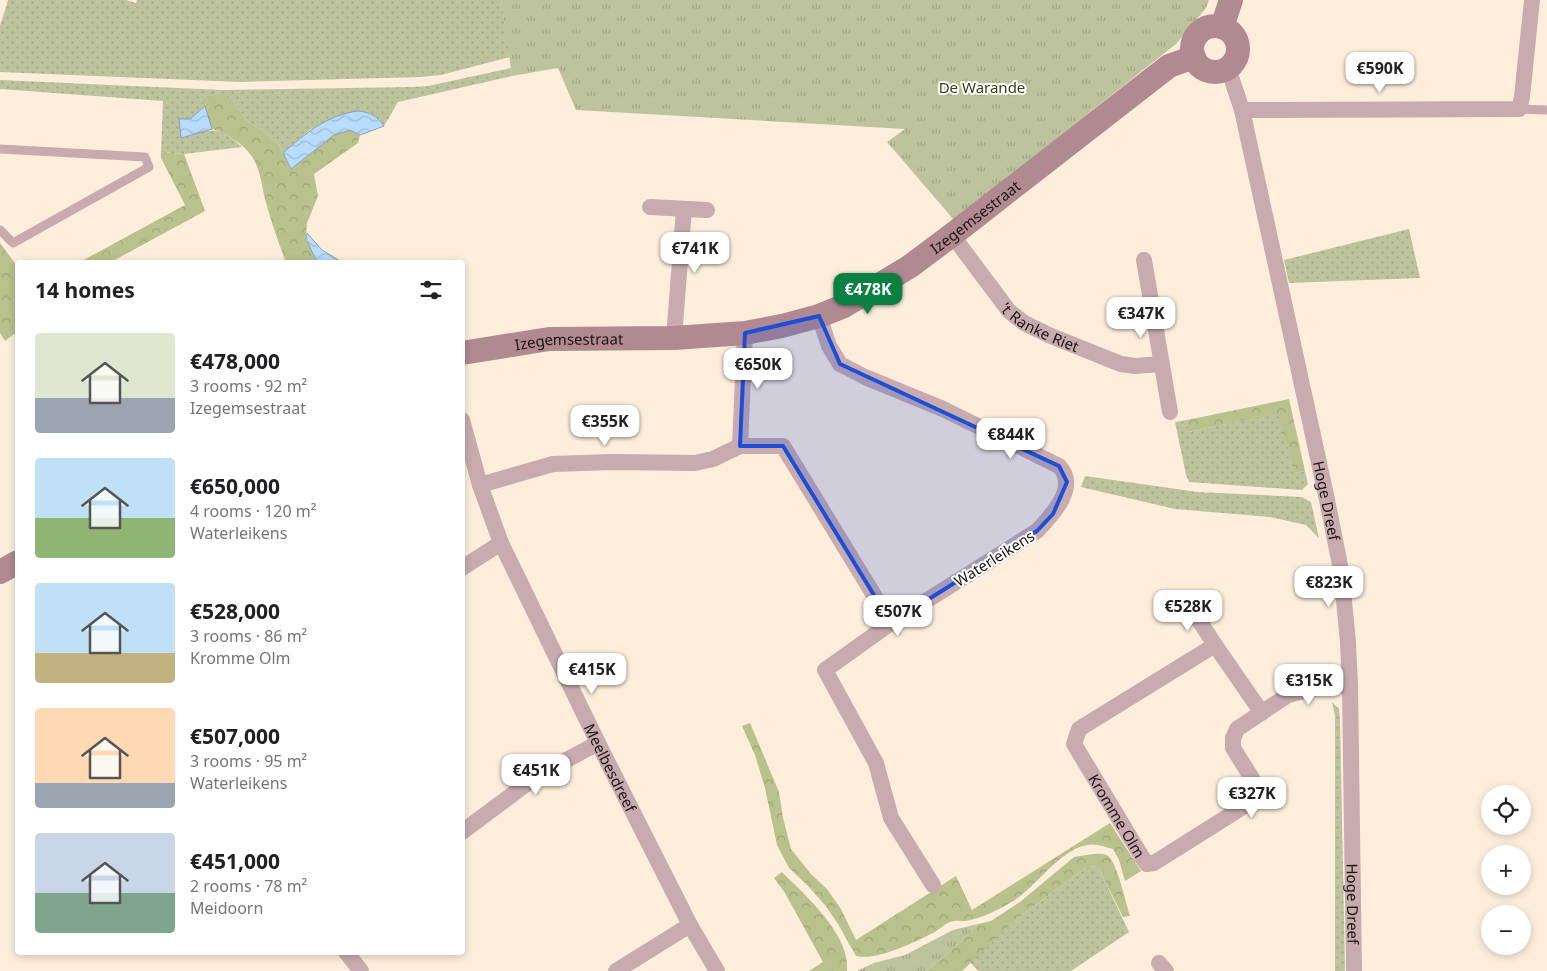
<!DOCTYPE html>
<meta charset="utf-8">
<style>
body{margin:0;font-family:"Noto Sans",sans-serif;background:#f2f2f2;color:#202124;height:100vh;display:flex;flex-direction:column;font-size:19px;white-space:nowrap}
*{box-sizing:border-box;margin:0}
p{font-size:16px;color:#757577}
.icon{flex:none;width:28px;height:28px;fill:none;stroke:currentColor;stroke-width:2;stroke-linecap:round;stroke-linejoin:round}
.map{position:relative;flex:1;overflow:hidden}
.details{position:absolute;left:15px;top:260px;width:450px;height:695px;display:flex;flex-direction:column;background:#fff;border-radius:5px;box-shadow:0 2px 8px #0003}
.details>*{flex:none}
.tools{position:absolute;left:1481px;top:785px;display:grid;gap:10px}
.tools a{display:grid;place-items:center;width:50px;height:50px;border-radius:50%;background:#fff;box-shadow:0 2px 8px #0003;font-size:25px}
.price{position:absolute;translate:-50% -42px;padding:0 11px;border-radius:10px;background:#fff;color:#222;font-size:16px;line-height:32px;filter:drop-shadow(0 1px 2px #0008)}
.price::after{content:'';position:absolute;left:50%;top:30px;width:15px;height:11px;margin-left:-8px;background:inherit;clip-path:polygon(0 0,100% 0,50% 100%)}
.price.selected{background:#0b8043;color:#fff}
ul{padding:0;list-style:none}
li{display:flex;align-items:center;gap:15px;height:125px;padding:0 20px}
li span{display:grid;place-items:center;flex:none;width:140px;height:100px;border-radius:5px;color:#555}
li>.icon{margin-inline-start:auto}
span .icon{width:60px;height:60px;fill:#fffc;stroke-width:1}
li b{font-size:21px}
h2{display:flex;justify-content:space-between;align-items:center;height:60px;padding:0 20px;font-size:21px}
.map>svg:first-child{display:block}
</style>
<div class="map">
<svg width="1547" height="971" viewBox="0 0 1547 971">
<defs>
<pattern id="grass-dots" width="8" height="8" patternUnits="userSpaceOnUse" patternTransform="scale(1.25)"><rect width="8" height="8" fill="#bdc39d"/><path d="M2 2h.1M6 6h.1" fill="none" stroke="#a2a786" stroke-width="1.8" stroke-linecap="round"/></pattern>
<pattern id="forest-crowns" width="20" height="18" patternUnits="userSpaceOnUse" patternTransform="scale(1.25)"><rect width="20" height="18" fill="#b9c18c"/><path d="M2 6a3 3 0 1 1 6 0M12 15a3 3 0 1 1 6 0" fill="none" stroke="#9ea578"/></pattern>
<pattern id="park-tufts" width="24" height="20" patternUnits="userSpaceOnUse" patternTransform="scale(1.25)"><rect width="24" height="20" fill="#bdc39d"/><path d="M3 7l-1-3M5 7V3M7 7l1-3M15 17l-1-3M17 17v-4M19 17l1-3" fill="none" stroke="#a2a786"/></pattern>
<pattern id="water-waves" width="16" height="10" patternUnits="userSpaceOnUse" patternTransform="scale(1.25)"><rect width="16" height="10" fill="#b8dcfc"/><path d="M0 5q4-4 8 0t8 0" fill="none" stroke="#9ebcd7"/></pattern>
</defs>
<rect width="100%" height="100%" fill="#fdeedc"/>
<!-- grass -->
<g fill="url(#grass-dots)">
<polygon points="8,0 126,0 136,3 137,0 501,0 510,57 441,75 420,77 240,82 0,72 0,26"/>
<path d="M511,68L512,76L398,102L384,126L379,119L311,129L283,153L279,145L262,130L248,122L233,101L201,99L205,106L190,119L181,138C213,129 216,124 242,147L184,154L161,152L163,101L0,89V80L222,90L412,87L428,86Z"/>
<polygon points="1409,229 1420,278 1289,283 1284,260"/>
<polygon points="1280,412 1294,473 1305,471 1308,484 1302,490 1189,482 1186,475 1175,422 1187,420 1189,432"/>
<polygon points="1085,476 1198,492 1302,497 1311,502 1319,538 1306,525 1270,517 1175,509 1081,487"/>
<polygon points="1332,702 1339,709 1340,719 1345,971 1335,971 1335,716"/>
<polygon points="1094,865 1099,869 1129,932 1071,971 978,971 970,962 1014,921 1085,868"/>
</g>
<!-- forest -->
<g fill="url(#forest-crowns)">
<path d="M222,95L233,101L248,122L262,130L279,145L291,169L334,135L350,130L360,135L358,143L314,174L318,196L307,223L306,239L317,262H286C278,242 271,221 265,199C262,186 260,170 253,158C246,146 225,132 212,129L201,98Z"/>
<polygon points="161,152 184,154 205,211 111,262 80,262 185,205 161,158"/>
<polygon points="0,243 17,266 17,332 5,341 0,333"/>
<polygon points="1289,399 1305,471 1294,473 1279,413 1188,432 1187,420"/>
<path d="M750,723L779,792L783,818L791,849L811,874L827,889L841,909L856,940L956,876L972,910L1110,823L1141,871L1125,881L1119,860L1113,849C1105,847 1096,843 1087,845C1060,850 1037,885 1015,900C1000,909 983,918 966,921C961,921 955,920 950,922C944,924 938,931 931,934C913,943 876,961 856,956L838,924L825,905L808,886L789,868L777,845L765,788L755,755L742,726Z"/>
<path d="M1093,854C1099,854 1104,853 1108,856C1117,862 1126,904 1130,916L1123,917L1099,869L1094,865L1085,868L1014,921L962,971H927L962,941L978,924L991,921L1020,902L1074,857Z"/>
<path d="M782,872C805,895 851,935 847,971H809L823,962L785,893L774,878Z"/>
</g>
<!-- park -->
<g fill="url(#park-tufts)">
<polygon points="501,0 1209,0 1206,8 1176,44 954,220 887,142 905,129 576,110 558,68 512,76"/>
<polygon points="978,924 962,941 927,971 857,971 874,963 905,955 953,930"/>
</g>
<!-- water -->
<g fill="url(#water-waves)" stroke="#89a0b5">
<polygon points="205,106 212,129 181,138 179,119 190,119"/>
<path d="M358,111C370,112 377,116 384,126L360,135L350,130L334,135L291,169L283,153C306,133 327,115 358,111Z"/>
<polygon points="307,233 322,250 342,262 317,262 306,239"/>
</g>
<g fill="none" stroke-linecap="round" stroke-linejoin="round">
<!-- lane -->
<g stroke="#c7abaf" stroke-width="9">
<polyline points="1519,109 1547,110"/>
<polyline points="0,149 145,157 149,167 13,243 0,230"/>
</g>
<!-- street -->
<g stroke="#c7abaf" stroke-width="16">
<path id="s1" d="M1228,68L1242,110L1326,495L1341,570L1348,642L1350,685L1354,971"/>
<polyline points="1242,110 1519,109 1522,97 1532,0"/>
<polyline points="650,207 707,210"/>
<path id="s2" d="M952,235L1009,311L1024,323L1051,336L1121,364L1135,366L1161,364"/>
<polyline points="1144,260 1170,412"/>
<path d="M819,316L829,346L840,364L865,377L943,409L1059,466C1079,487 1052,515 1037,531L891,623"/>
<polyline points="674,338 684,209"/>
<path id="s3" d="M462,420L480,485L501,543L598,743L690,925L717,971"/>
<polyline points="740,446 745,333"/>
<polyline points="480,485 553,464 612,462 695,463 713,459 740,446 783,446 891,623 825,670 876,763 891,818 933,885"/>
<polyline points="462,568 501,543"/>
<polyline points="1187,602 1215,645"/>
<path id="s4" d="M1262,713L1215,645L1079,729L1074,744L1142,857L1147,864L1154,863L1254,800L1257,792L1255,783L1233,748V738L1237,729L1288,695L1320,687L1350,685"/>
<polyline points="462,832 537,776 598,743"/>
<polyline points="346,952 361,971"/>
<polyline points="1159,963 1166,971"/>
<polyline points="616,971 690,925"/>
</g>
<!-- secondary -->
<g stroke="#b18990" stroke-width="24">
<circle cx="1215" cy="49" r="23"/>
<polyline points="1222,27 1231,0"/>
<path id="s5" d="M462,353L549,339L674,338L745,333L782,326L819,316L844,306L909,267L952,235L1169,66L1194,57"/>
<polyline points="0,572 18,562"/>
</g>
</g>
<!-- marked area -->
<path fill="#1d4ed8" fill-opacity="0.2" stroke="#1d4ed8" stroke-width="4" stroke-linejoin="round" d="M819,316L840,364L1059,466L1067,482L1053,514L1037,531L891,623L783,446H740L745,333Z"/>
<g text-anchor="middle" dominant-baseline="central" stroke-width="4" stroke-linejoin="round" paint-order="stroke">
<!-- park labels -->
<g font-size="15" fill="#383d14" stroke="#fff">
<text x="982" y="87">De Warande</text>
</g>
<!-- street labels -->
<g font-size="15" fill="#1a150f" stroke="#fff">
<text stroke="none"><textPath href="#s5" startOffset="546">Izegemsestraat</textPath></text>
<text stroke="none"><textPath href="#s2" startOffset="130">'t Ranke Riet</textPath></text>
<text stroke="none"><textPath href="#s5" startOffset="108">Izegemsestraat</textPath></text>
<text stroke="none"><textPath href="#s1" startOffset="444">Hoge Dreef</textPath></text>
<text transform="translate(994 558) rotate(-32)">Waterleikens</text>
<text stroke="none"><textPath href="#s3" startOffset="379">Meelbesdreef</textPath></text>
<text stroke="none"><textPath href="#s4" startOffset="342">Kromme Olm</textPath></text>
<text stroke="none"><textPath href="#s1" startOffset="849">Hoge Dreef</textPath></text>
</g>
</g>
</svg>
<div class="tools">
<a><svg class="icon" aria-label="locate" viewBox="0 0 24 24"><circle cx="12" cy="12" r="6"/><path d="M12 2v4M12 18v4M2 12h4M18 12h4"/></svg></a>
<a>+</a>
<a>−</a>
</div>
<b class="price" style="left:1380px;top:94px">€590K</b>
<b class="price" style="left:695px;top:274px">€741K</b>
<b class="price selected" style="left:868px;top:315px">€478K</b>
<b class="price" style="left:1141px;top:339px">€347K</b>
<b class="price" style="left:758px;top:390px">€650K</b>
<b class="price" style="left:605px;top:447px">€355K</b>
<b class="price" style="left:1011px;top:460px">€844K</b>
<b class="price" style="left:1329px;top:608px">€823K</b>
<b class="price" style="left:1188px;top:632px">€528K</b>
<b class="price" style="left:898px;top:637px">€507K</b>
<b class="price" style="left:592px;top:695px">€415K</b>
<b class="price" style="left:1309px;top:706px">€315K</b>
<b class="price" style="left:536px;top:796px">€451K</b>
<b class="price" style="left:1252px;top:819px">€327K</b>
<section class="details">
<h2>14 homes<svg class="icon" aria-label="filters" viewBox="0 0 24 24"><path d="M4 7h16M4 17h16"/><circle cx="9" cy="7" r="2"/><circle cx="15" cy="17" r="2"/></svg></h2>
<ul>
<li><span style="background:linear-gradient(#dfe7d0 65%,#9aa5b1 0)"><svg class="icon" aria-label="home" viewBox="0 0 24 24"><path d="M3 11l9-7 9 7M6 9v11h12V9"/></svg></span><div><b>€478,000</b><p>3 rooms · 92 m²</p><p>Izegemsestraat</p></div></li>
<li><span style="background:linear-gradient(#bfe0f5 60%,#8fb573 0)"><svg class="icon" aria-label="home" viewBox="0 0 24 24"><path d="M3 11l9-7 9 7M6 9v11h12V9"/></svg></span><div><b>€650,000</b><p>4 rooms · 120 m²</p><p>Waterleikens</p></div></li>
<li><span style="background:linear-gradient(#bfe0f5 70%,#c2b280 0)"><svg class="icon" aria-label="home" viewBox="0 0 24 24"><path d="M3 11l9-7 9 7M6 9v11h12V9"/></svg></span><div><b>€528,000</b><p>3 rooms · 86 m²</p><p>Kromme Olm</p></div></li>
<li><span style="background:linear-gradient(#ffd9b3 75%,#9aa5b1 0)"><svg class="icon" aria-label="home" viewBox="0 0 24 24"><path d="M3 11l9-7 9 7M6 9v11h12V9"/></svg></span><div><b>€507,000</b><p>3 rooms · 95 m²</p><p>Waterleikens</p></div></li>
<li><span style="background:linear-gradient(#c9d6e8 60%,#7fa58c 0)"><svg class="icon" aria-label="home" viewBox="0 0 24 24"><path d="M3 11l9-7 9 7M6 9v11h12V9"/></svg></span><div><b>€451,000</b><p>2 rooms · 78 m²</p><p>Meidoorn</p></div></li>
</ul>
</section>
</div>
